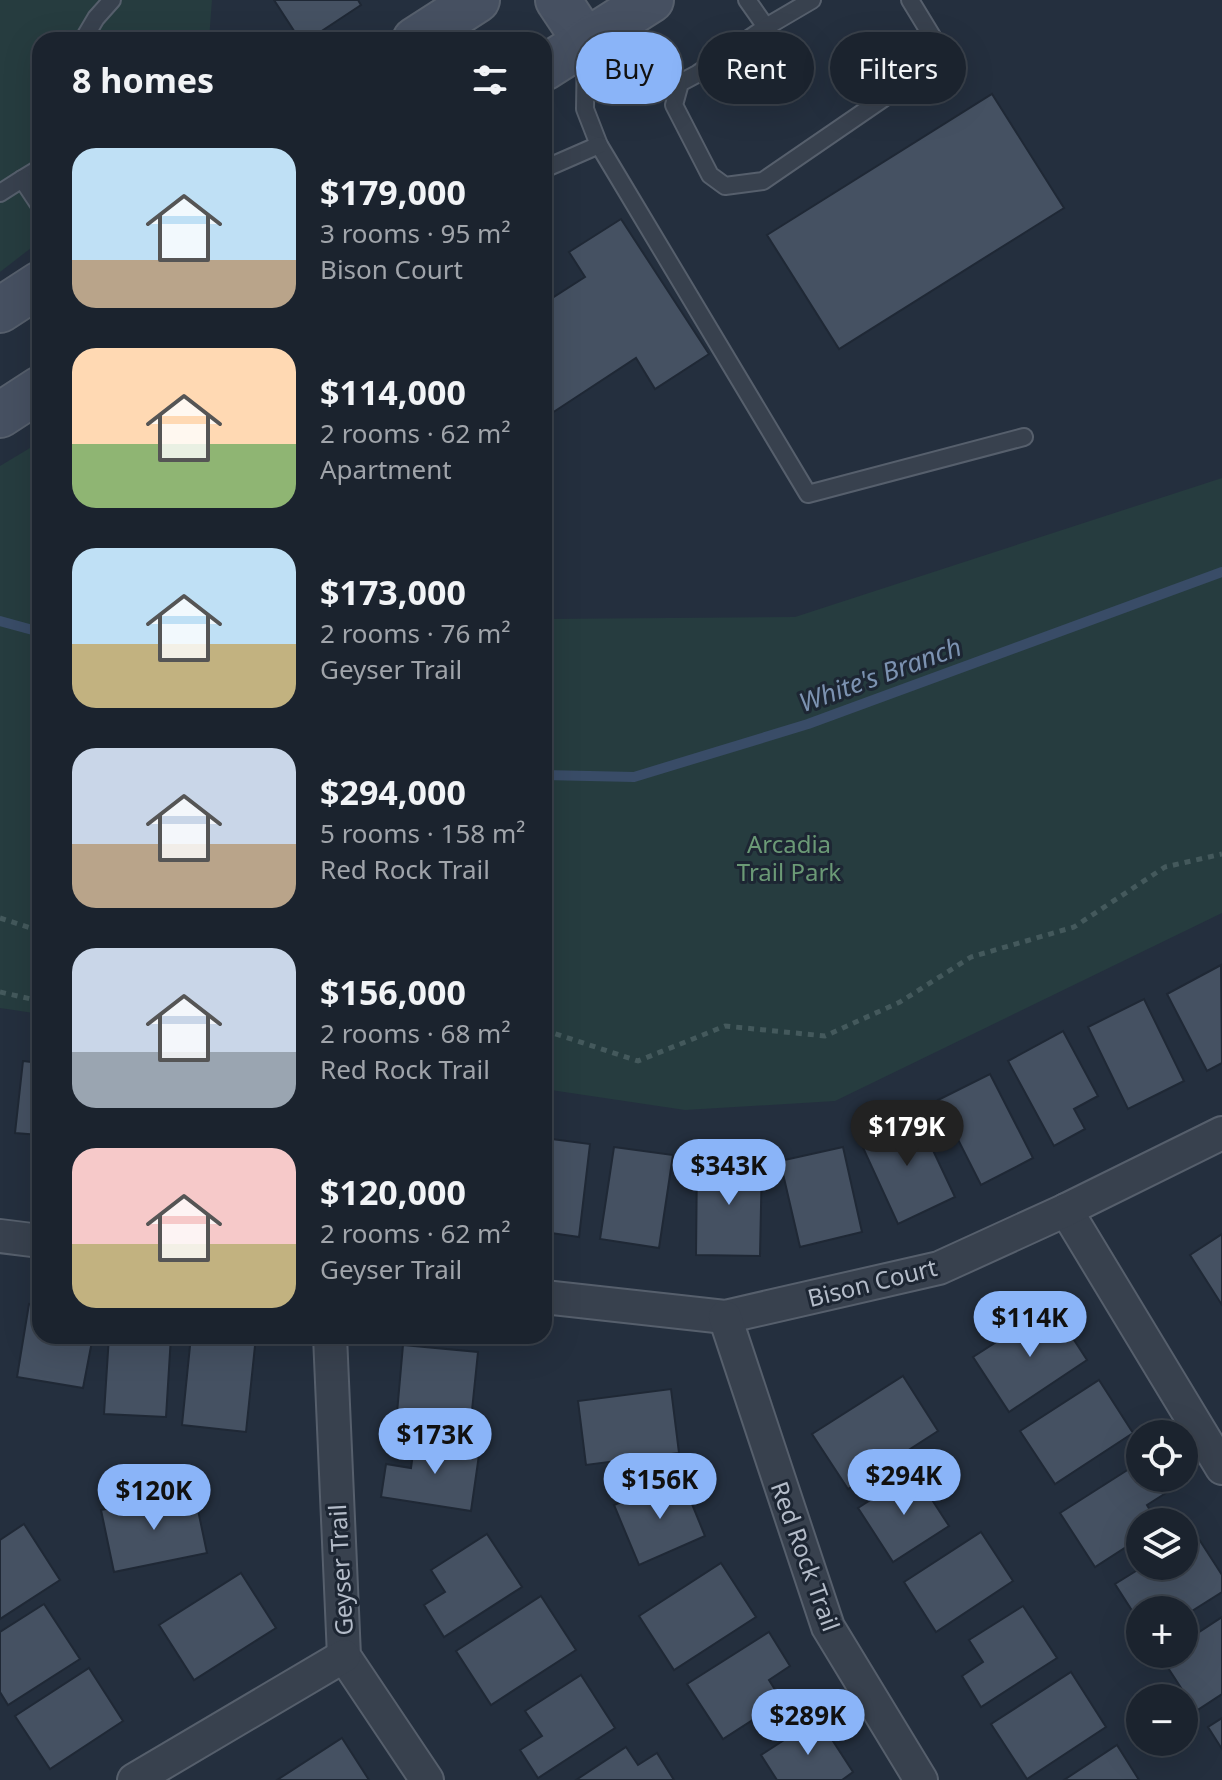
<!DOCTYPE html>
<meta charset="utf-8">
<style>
body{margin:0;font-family:"Noto Sans",sans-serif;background:#242b36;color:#f1f3f6;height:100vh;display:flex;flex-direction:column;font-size:30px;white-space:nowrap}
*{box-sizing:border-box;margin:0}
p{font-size:26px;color:#a0a4aa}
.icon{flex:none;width:44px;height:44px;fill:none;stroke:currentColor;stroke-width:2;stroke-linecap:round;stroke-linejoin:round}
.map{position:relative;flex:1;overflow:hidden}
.details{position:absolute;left:32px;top:32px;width:520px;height:1312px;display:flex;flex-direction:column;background:#1b232e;border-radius:24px;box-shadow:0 8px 32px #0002,0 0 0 2px #39404a}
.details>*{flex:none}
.banner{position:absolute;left:576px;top:32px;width:526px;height:72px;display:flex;gap:16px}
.fabs{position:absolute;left:1126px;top:1420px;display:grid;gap:16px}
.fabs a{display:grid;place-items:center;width:72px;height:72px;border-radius:50%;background:#1b232e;box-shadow:0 8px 32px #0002,0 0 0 2px #39404a;font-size:40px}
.price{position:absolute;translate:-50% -68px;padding:0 18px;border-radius:28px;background:#8ab4f8;color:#111;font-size:26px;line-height:52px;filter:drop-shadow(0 2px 4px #0008)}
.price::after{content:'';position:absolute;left:50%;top:48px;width:24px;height:18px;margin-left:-12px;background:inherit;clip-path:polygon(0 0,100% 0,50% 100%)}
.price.active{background:#222;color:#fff}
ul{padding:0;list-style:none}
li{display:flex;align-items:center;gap:24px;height:200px;padding:0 40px}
li span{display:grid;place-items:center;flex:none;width:224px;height:160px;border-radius:24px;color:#555}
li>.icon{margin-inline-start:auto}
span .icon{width:96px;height:96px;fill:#fffc;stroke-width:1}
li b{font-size:34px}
h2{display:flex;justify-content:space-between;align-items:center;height:96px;padding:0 40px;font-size:34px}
.tag{padding:0 28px;border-radius:36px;background:#1b232e;box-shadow:0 8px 32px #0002,0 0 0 2px #39404a;font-size:28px;line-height:72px}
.tag.active{background:#8ab4f8;color:#111}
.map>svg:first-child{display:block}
</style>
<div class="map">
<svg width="1222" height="1780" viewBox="0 0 1222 1780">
<rect width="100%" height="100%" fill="#242f3e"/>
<!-- green -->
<g fill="#263c3f">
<polygon points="0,0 212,0 209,40 40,40 40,241 0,272"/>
<polygon points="40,442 40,1014 0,1008 0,466"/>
<polygon points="1222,478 1222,913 835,1101 685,1110 544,1089 544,619 795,617"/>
</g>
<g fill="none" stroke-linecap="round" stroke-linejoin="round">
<!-- stream -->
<g stroke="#394c67" stroke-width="10">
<polyline points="0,621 40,632"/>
<polyline points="544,775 634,777 808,724 1222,572"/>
</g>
</g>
<!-- building -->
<g fill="#455162" stroke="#1f2835" stroke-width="2">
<polygon points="274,0 358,0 361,5 308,40 300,40"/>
<polygon points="992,94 1064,208 839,349 767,235"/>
<polygon points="621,219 709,354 655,389 636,358 552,413 544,402 544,285 552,298 585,277 569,252"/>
<polygon points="1221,965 1222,1063 1207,1071 1167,994"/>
<polygon points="1144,999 1184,1081 1128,1109 1088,1027"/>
<polygon points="1063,1031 1098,1096 1074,1109 1085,1129 1054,1146 1008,1061"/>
<polygon points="23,1061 40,1063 40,1135 15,1133"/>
<polygon points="990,1074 1033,1158 981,1185 938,1100"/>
<polygon points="915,1112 955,1197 898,1224 859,1139"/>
<polygon points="544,1138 590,1144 579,1237 544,1232"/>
<polygon points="614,1147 673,1155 659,1248 600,1239"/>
<polygon points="843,1147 862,1232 800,1247 780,1161"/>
<polygon points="697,1158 762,1158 760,1256 696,1255"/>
<polygon points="1222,1234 1222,1305 1190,1255"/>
<polygon points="29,1304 40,1306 40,1336 93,1336 83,1388 17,1377"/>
<polygon points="1052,1306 1087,1360 1009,1412 973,1357"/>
<polygon points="109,1336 171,1336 166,1417 104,1414"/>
<polygon points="191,1336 256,1336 246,1432 182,1425"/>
<polygon points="403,1345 478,1352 471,1420 397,1413"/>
<polygon points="903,1376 938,1431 848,1489 812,1434"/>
<polygon points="1099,1380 1133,1433 1055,1484 1020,1431"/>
<polygon points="671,1389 679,1453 586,1465 578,1401"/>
<polygon points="415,1439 480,1448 471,1511 381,1497 386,1464 411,1468"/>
<polygon points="1140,1462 1140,1478 1161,1478 1169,1491 1147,1505 1157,1522 1140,1522 1140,1538 1095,1567 1060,1513"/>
<polygon points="914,1472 949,1526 893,1562 858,1508"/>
<polygon points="681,1477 705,1536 639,1565 614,1505"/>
<polygon points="194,1491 207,1553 114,1572 101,1510"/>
<polygon points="24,1524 60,1580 0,1619 0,1540"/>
<polygon points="981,1532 1013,1581 936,1632 904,1582"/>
<polygon points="1195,1533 1222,1575 1222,1592 1184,1616 1184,1610 1140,1610 1140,1623 1115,1584 1144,1566 1184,1566 1184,1540"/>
<polygon points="487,1534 522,1587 444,1637 424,1605 445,1592 431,1570"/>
<polygon points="721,1563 756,1617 674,1670 639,1616"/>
<polygon points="241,1573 276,1628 194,1680 159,1625"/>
<polygon points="541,1596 576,1650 491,1705 456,1651"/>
<polygon points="44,1604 80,1659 8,1705 0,1692 0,1632"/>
<polygon points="1023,1606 1057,1658 981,1707 962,1676 983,1662 969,1640"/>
<polygon points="1222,1617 1222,1694 1196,1711 1161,1657 1165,1654 1184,1654 1184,1642"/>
<polygon points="769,1632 790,1666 769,1680 782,1701 723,1739 687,1684"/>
<polygon points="89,1668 123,1721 50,1769 15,1716"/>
<polygon points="1071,1672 1106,1727 1027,1779 991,1724"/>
<polygon points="581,1675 615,1728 538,1778 520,1750 542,1736 525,1711"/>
<polygon points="818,1718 853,1772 842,1780 777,1780 761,1755"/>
<polygon points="1222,1718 1222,1749 1208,1727"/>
<polygon points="342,1738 369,1780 277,1780"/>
<polygon points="1117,1745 1139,1780 1064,1780"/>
<polygon points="626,1747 638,1765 657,1753 674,1780 576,1780"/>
</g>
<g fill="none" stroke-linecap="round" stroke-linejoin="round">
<!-- lane casing -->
<g stroke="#565f6c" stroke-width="20">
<g id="lane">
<polyline points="747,0 766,27"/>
<polyline points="812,0 766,27 697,74 680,83 674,105 710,175 725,186 763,181 932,65 938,46 910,0"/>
<polyline points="83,40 96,18 112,0"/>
<polyline points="586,47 585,109 599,145 808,494 1024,437"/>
<polyline points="544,169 599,145"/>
<polyline points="22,179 40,168"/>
<polyline points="0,193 22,179 40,206"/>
</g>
</g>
<!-- street casing -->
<g stroke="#565f6c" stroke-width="36">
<g id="street">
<polyline points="1066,1210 1222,1468"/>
<polyline points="0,1236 40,1241"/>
<polyline points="544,1297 725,1317 939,1268 1066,1210 1222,1133"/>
<polyline points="725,1317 828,1627 921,1780"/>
<polyline points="330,1336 344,1656 427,1780"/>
<polyline points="134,1780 344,1656"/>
</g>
</g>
<!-- secondary casing -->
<g stroke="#565f6c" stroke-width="48">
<g id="secondary">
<polyline points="558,0 586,42"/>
<polyline points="415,40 477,0"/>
<polyline points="544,68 651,0"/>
<polyline points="0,310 40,284"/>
<polyline points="0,415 40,389"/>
</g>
</g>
<!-- path -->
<g stroke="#44595c" stroke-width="5" stroke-dasharray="6 6" stroke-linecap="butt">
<polyline points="0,918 40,931"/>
<polyline points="0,992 40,1001"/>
<polyline points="544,1030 638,1061 725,1026 825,1036 900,1002 971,957 1074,927 1165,867 1222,854"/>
</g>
<!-- lane -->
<use href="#lane" stroke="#38414e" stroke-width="16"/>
<!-- street -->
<use href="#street" stroke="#38414e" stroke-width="32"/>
<!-- secondary -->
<use href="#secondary" stroke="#465061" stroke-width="44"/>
</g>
<g text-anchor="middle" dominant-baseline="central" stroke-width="6" stroke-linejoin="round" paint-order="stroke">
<!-- park labels -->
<g font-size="24" fill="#6b9a76" stroke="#1d2633">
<text x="789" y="843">Arcadia<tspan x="789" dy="28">Trail Park</tspan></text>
</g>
<!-- street labels -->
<g font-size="24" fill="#b4bcc9" stroke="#1d2633">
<text transform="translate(872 1282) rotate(-14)">Bison Court</text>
<text transform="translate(806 1556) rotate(70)">Red Rock Trail</text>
<text transform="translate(340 1570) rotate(-93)">Geyser Trail</text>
</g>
<!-- water labels -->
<g font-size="26" font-style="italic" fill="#7c92b1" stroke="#1d2633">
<text transform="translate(880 674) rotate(-20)">White's Branch</text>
</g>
</g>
</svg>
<div class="fabs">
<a><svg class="icon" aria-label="locate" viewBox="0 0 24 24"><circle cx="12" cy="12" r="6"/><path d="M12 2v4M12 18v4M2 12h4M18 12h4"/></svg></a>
<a><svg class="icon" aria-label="layers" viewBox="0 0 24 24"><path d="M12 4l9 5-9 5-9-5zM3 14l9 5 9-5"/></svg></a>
<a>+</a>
<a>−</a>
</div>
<b class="price active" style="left:907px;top:1168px">$179K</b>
<b class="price" style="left:729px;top:1207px">$343K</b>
<b class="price" style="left:1030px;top:1359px">$114K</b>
<b class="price" style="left:435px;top:1476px">$173K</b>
<b class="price" style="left:904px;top:1517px">$294K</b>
<b class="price" style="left:660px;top:1521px">$156K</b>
<b class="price" style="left:154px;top:1532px">$120K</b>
<b class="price" style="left:808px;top:1757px">$289K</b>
<div class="banner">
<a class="tag active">Buy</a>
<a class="tag">Rent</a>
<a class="tag">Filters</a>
</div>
<section class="details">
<h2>8 homes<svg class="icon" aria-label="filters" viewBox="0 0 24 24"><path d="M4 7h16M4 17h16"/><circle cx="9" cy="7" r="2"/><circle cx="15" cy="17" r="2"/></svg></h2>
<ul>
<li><span style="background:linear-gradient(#bfe0f5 70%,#b9a48a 0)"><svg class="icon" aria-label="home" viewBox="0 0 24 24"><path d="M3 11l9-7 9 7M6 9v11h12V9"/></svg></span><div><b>$179,000</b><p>3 rooms · 95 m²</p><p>Bison Court</p></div></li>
<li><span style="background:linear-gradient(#ffd9b3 60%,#8fb573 0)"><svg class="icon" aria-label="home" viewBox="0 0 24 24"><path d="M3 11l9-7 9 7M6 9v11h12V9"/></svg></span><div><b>$114,000</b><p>2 rooms · 62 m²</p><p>Apartment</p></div></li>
<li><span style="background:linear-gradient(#bfe0f5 60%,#c2b280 0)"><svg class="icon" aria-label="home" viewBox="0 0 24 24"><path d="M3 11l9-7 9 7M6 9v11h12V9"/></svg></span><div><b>$173,000</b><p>2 rooms · 76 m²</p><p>Geyser Trail</p></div></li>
<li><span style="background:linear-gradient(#c9d6e8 60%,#b9a48a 0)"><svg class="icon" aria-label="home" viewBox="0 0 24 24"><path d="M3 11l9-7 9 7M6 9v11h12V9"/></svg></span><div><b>$294,000</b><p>5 rooms · 158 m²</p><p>Red Rock Trail</p></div></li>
<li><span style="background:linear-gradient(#c9d6e8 65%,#9aa5b1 0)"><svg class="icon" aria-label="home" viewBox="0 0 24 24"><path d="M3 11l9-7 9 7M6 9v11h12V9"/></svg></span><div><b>$156,000</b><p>2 rooms · 68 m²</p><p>Red Rock Trail</p></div></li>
<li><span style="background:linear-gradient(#f6c9c9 60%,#c2b280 0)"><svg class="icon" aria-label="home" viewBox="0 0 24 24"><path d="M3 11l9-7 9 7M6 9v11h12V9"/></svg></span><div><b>$120,000</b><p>2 rooms · 62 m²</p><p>Geyser Trail</p></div></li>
</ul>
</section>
</div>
